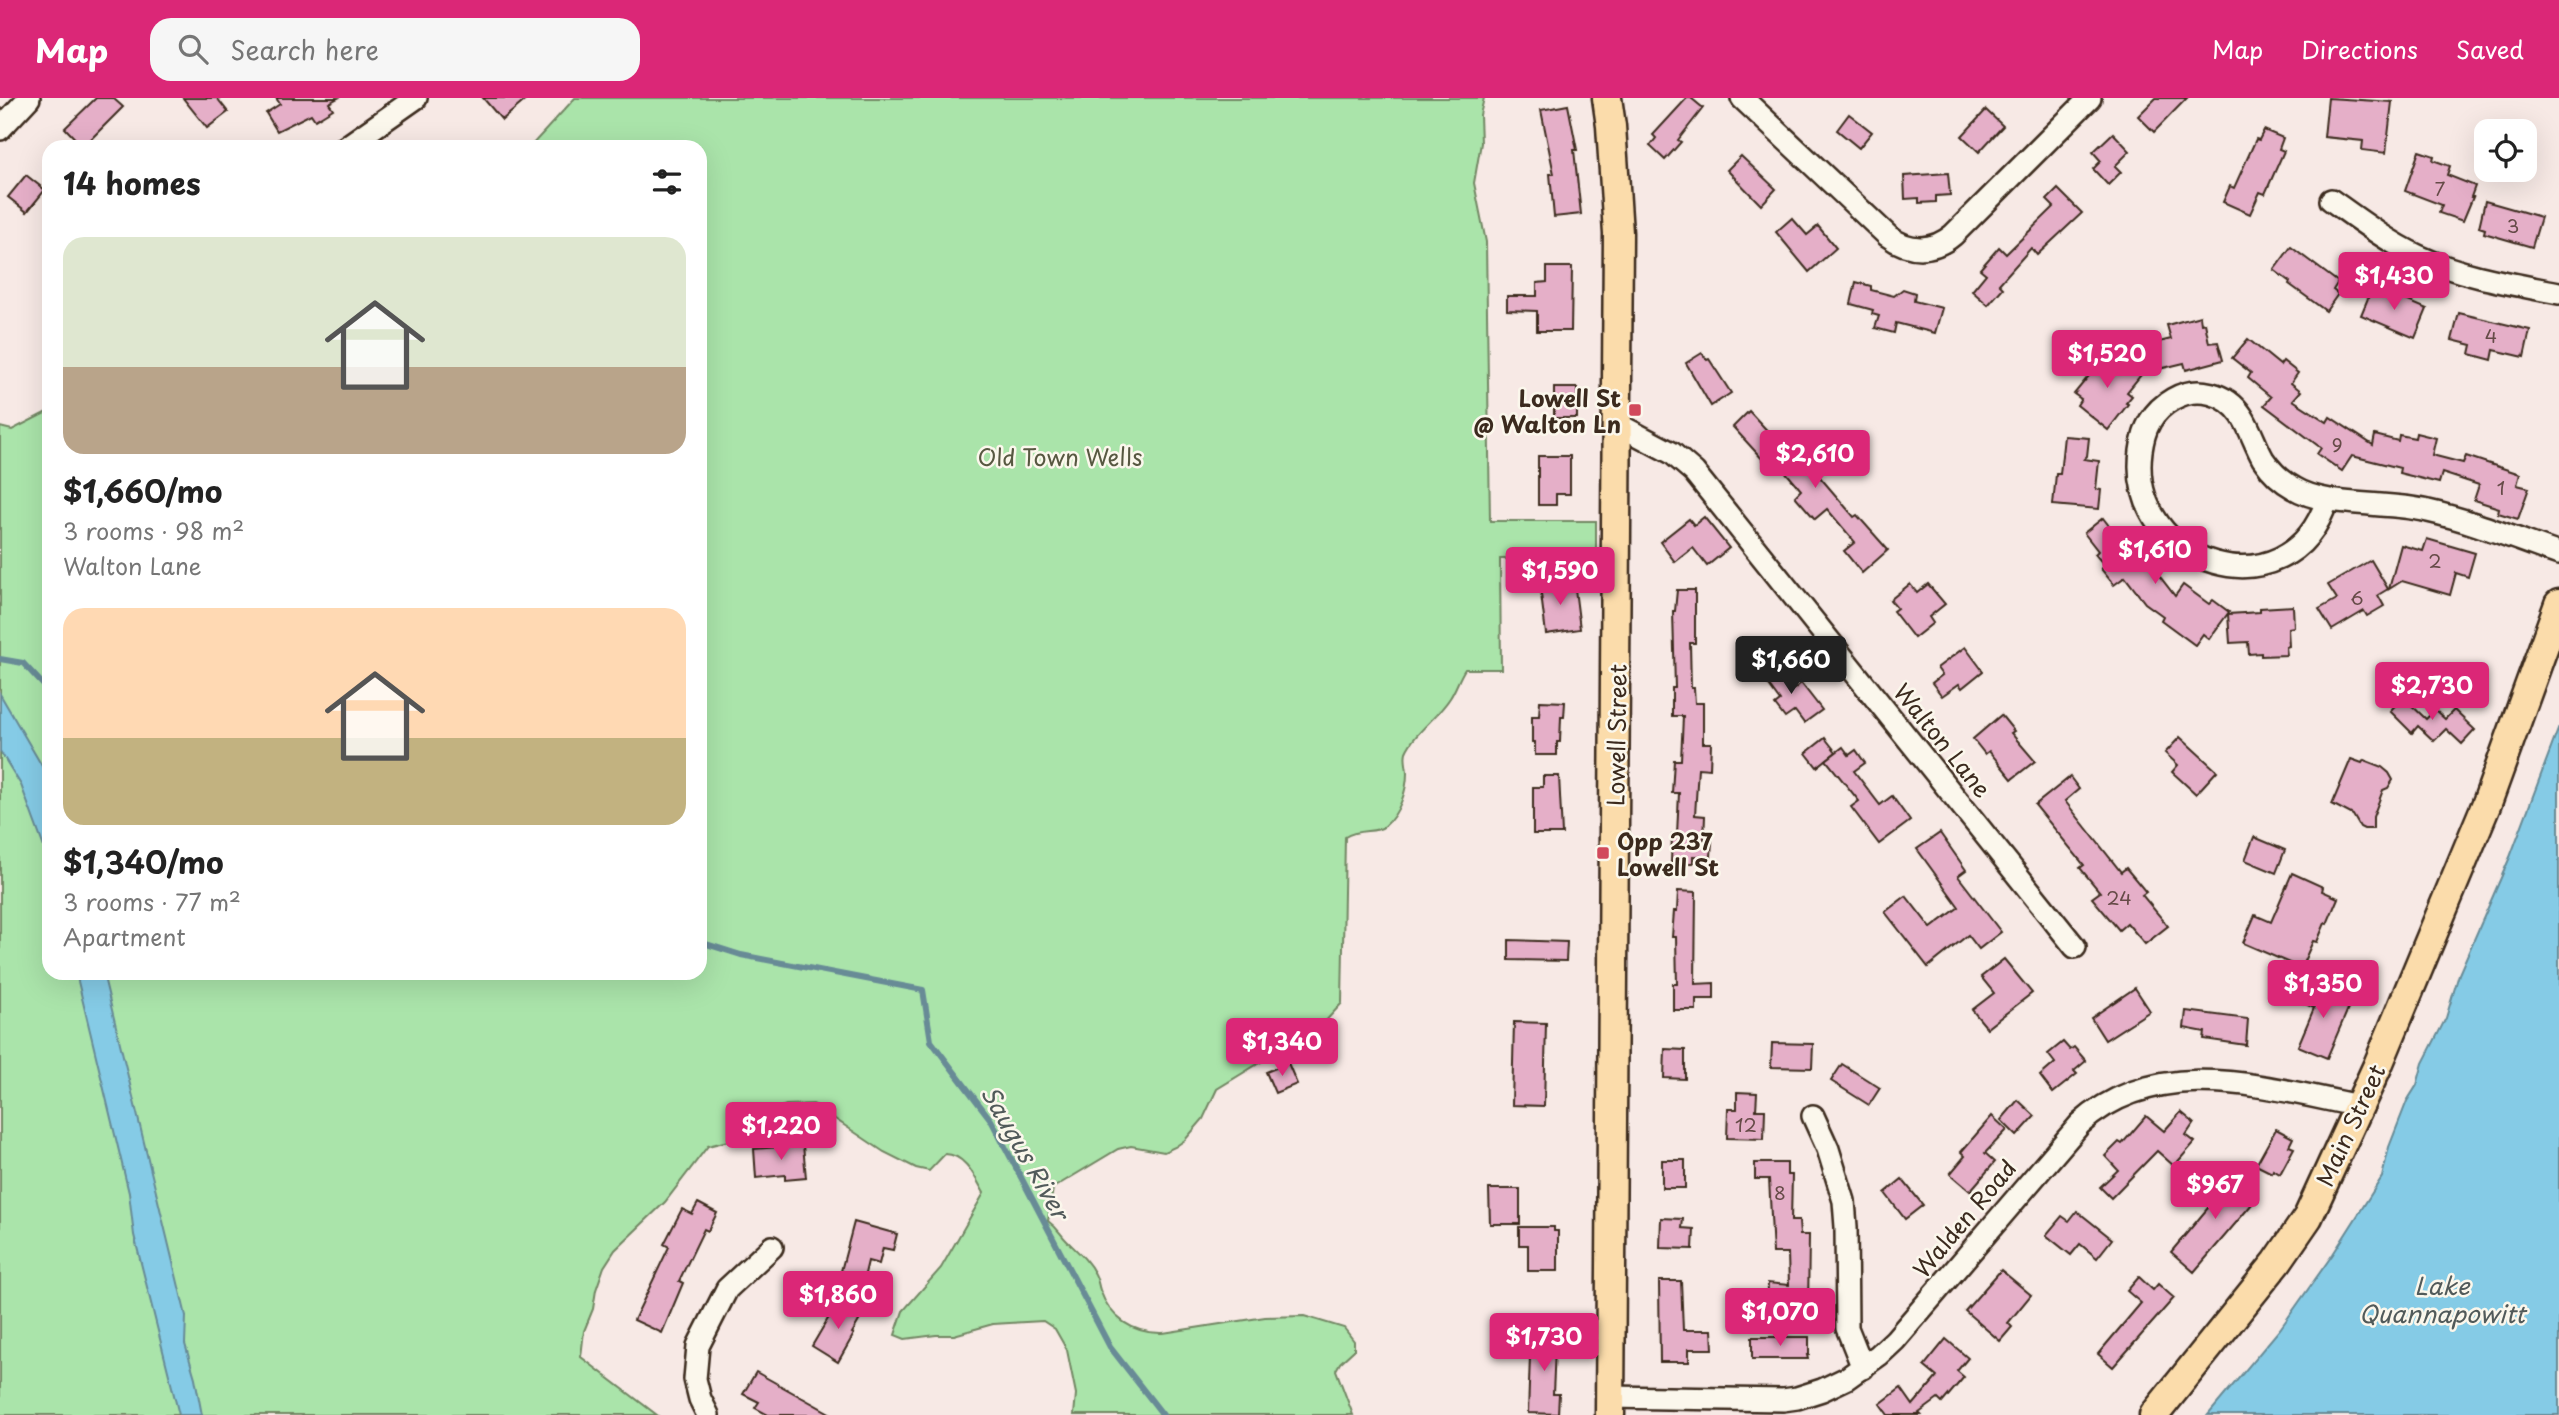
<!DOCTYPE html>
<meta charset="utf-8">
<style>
body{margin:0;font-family:"Playpen Sans",sans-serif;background:#f6f6f6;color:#222;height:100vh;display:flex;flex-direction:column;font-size:26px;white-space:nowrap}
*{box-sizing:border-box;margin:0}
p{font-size:23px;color:#767676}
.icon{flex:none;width:38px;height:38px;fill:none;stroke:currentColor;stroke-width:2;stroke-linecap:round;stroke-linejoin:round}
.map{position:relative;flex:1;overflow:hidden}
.sheet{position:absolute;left:42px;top:42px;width:665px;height:840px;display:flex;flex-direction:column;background:#fff;border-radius:21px;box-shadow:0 7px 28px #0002}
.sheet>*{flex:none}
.fabs{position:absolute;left:2474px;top:21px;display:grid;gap:14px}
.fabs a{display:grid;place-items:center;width:63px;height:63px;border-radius:14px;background:#fff;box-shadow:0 7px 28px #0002;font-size:35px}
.price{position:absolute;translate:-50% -60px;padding:0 16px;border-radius:7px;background:#db2777;color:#fff;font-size:23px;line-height:46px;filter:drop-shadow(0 2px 4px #0008)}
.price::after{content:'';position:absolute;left:50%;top:42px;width:21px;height:16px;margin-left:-10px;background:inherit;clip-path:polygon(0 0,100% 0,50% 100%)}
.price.active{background:#222;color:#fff}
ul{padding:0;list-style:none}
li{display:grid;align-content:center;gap:14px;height:371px;padding:0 21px}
li span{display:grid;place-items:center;height:217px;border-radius:21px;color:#555}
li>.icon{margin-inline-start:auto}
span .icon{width:126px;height:126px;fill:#fffc;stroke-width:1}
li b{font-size:30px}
h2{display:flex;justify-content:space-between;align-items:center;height:84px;padding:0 21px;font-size:30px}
header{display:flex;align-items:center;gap:42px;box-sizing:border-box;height:98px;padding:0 35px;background:#db2777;color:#fff}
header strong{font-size:33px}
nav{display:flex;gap:38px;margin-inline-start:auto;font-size:24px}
.search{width:490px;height:63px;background:#f6f6f6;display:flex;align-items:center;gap:18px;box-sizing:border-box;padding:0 24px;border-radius:21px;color:#767676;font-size:26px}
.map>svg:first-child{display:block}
</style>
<header>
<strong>Map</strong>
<div class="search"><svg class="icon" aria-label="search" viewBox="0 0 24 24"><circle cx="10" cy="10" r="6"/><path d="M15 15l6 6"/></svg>Search here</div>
<nav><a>Map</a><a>Directions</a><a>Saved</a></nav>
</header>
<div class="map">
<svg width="2559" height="1317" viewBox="0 0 2559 1317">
<rect width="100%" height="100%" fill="#f7e9e5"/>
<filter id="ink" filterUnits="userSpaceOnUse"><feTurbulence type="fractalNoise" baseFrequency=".0143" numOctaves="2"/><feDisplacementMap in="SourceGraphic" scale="14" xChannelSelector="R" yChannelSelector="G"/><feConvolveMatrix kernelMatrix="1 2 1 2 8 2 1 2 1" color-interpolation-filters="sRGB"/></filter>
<g filter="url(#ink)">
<!-- green -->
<path fill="#aae4aa" stroke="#728764" stroke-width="2" d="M575,0H1484L1480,17L1481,45L1474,85L1486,144L1490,423H1596V460L1500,461L1501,571H1465C1459,580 1456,591 1450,600C1438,619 1415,634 1406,654C1404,661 1407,668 1407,675C1407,693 1399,716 1385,728C1376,736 1359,730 1345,739L1342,905L1323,926L1217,991L1203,1021L1185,1042L1175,1049L1164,1054L1131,1048L1118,1051L1053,1090L1048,1123C1059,1131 1059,1135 1067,1143C1077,1153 1088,1162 1095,1176C1098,1181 1098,1186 1100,1192C1110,1220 1133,1236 1163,1235L1265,1219L1304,1218L1344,1230L1354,1243V1252L1340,1265L1336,1272L1353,1317H1074L1076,1296L1067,1252L1055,1231L1043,1223L993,1226L954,1237H936L905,1241L895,1237L903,1213L941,1170L984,1095C975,1079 965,1056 945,1056L929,1073L916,1070L884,1054L832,1019L824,1011L813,1006L786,1007L778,1010L746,1034L728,1043L708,1048L665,1104L615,1152L604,1169L596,1192L593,1211L584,1233L581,1259L657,1317H0V329L12,332L49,313V875H700V49H530Z"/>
<!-- water -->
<g fill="#85cbe6" stroke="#678b96" stroke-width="2">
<polygon points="0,596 49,680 49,763 21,687 0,653"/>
<polygon points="2559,629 2559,1317 2208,1317 2280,1231 2333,1156 2382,1079 2389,1049 2407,1003 2417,987 2423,965 2446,920 2459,876 2510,759"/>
<polygon points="76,875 103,875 186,1218 185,1246 195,1280 202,1317 179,1317 134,1137 129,1095"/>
</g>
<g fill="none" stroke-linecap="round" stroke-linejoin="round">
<!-- stream -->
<g stroke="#678b96" stroke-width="6">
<polyline points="0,561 23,565 49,593"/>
<polyline points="700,844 741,857 923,892 931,943 991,1022 1110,1249 1163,1317"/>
</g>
</g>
<!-- building -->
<g fill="#e5afc8" stroke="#3b2a1e" stroke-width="2">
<polygon points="96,0 113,0 123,9 83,49 65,30"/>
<polygon points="183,0 217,0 228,14 207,30"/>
<polygon points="276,0 338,0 329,5 333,11 315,22 311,16 277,33 266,15 280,6"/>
<polygon points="483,0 528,0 502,22"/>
<polygon points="1687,0 1691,0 1703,10 1678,42 1681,44 1665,62 1650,48 1656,40 1653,37"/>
<polygon points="2156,0 2187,0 2154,34 2138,18"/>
<polygon points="2328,0 2392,4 2386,55 2362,52 2363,43 2324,39"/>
<polygon points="1568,7 1577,52 1574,52 1581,116 1554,119 1550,76 1554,76 1541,12"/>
<polygon points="1986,12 2003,28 1979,54 1962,38"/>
<polygon points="1849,16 1872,34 1859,50 1837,32"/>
<polygon points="2264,32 2283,40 2279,51 2284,53 2265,96 2260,94 2250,116 2223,104 2230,88 2234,90 2256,41 2259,42"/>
<polygon points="2113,35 2130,53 2115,68 2121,74 2108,87 2093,71 2101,63 2093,54"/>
<polygon points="2419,53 2434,58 2433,62 2450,68 2447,77 2475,88 2471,99 2473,99 2463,123 2439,115 2442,107 2405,93"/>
<polygon points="1741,58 1776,91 1761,107 1727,72"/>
<polygon points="1948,75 1950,97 1936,98 1936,104 1919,105 1919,100 1905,101 1904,78"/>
<polygon points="26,77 45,92 27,114 8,99"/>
<polygon points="2058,91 2082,115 2037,157 2031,150 1999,186 2003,190 1988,207 1972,193 1986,176 1980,171 1999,149 2006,156 2054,109 2047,102"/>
<polygon points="2485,103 2541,119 2532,149 2484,135 2485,131 2479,129"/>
<polygon points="1792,120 1807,137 1818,128 1836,150 1809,174 1776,134"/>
<polygon points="2291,149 2338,184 2333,192 2338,196 2326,213 2289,186 2290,184 2274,172"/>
<polygon points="1547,169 1572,169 1571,233 1537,233 1537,213 1507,212 1507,198 1537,198 1537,185 1547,184"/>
<polygon points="1856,184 1871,188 1871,192 1894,198 1903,191 1915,195 1914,203 1942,210 1935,235 1896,225 1894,235 1875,230 1879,218 1872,216 1873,212 1851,206"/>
<polygon points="2373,188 2427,211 2415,240 2361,217"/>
<polygon points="2459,215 2530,232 2524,259 2494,252 2492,262 2470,256 2472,247 2452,242"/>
<polygon points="2200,218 2201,226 2205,225 2209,245 2218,244 2223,262 2186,272 2184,265 2155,272 2148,247 2171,241 2167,227"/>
<polygon points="2248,241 2280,267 2283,263 2298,275 2291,285 2301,293 2293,302 2327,324 2330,319 2373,347 2375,337 2398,343 2399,337 2415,340 2416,335 2436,340 2432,357 2463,365 2466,358 2520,376 2517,387 2529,390 2518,421 2498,415 2499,410 2474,402 2479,387 2442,375 2439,385 2399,375 2400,370 2352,358 2342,373 2317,356 2321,350 2264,307 2271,299 2248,280 2251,275 2232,260"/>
<polygon points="2110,252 2141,277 2127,294 2132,298 2126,305 2128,306 2108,332 2077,307 2081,301 2074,296"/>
<polygon points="1702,255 1707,262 1709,261 1731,295 1711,308 1686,265"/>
<rect x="1554" y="290" width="23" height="30"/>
<polygon points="1749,313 1800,368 1821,349 1834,364 1819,378 1854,419 1857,417 1888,452 1862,475 1844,453 1855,444 1827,411 1815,421 1795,398 1801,392 1772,358 1765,364 1733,329"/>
<polygon points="2064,338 2089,340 2087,358 2084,361 2099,363 2096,391 2101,392 2099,411 2053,407 2056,376 2060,376"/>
<polygon points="1538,358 1570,358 1570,396 1556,396 1556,407 1538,407"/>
<polygon points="1704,419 1729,450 1707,468 1693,450 1675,464 1660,444 1689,421 1694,427"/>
<polygon points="2103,420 2123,446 2130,440 2175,498 2183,487 2209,506 2213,502 2229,514 2209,541 2203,536 2195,547 2161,522 2163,518 2145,505 2125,479 2114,487 2101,471 2105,468 2095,456 2098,453 2084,435"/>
<polygon points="2427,441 2475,455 2468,479 2456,475 2450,497 2402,483 2389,491 2401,447 2423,453"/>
<polygon points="2371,462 2388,491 2378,497 2384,508 2367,518 2364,513 2332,532 2319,511 2337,501 2328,487"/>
<polygon points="1574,483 1580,531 1546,536 1540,488"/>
<polygon points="1910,486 1917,495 1928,486 1945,506 1929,519 1933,525 1914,540 1893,513 1897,510 1890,502"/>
<polygon points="1677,492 1695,492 1695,545 1690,545 1691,590 1694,590 1695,605 1703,605 1703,645 1711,645 1710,671 1698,670 1695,717 1705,718 1704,742 1712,742 1711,759 1693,758 1693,765 1671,765 1672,736 1677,736 1679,695 1672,695 1674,662 1681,662 1683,618 1672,618 1672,590 1675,590 1673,513 1675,513"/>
<polygon points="2293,508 2294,529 2288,530 2289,548 2286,549 2287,557 2261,558 2261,555 2249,556 2248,544 2230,545 2228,516 2260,514 2260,510"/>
<polygon points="1965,549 1983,573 1962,590 1959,586 1942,598 1932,585 1942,577 1937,570"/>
<polygon points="1775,566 1794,591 1801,585 1822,612 1804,625 1795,613 1785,620 1775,607 1780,603 1761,577"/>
<polygon points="2403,599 2426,621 2435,612 2445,621 2454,612 2475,632 2462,646 2446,631 2434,643 2418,628 2412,635 2390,613"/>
<polygon points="1540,603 1565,604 1564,619 1561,619 1560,644 1557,644 1557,657 1535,657 1535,644 1532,644 1532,618 1539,618"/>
<polygon points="2001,617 2014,633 2011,635 2035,663 2012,681 1989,653 1985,656 1973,641"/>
<polygon points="2180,639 2217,673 2196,696 2172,674 2178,667 2165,655"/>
<polygon points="1825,640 1836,654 1817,669 1806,655"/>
<polygon points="1843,649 1849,657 1856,652 1865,665 1854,673 1880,707 1892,698 1910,723 1879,746 1851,709 1859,703 1826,662"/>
<polygon points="2351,661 2362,665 2364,662 2382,669 2389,675 2393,682 2388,690 2383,692 2373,719 2373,731 2364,731 2360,729 2353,717 2332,706"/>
<polygon points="1543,678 1559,678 1562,736 1533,736 1533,689 1543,689"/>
<polygon points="2070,679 2079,691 2065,703 2121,774 2126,770 2146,794 2142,797 2168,828 2145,846 2127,825 2119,832 2092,800 2100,794 2080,770 2084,767 2035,707"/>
<polygon points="1940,735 1966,772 1958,778 2001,834 1979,851 1968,837 1928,869 1885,814 1906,798 1931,830 1959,809 1917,751"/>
<polygon points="2254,739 2285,752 2276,775 2245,762"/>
<polygon points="2292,775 2323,789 2322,793 2338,800 2327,826 2325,825 2317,844 2313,843 2301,870 2243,845 2255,817 2271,824"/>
<polygon points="1678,793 1696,794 1695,886 1714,885 1714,901 1696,901 1696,912 1673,912 1673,886 1677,886 1676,839 1672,839 1674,813 1677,813"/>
<polygon points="1509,842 1567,844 1566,863 1509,862"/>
<polygon points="2004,861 2032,895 1987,930 1972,912 1994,895 1981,879"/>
<polygon points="2309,886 2351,904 2327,960 2298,948 2314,910 2301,904"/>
<polygon points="2135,890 2150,913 2105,942 2091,920"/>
<polygon points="2186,913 2248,921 2246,947 2204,941 2205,934 2184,930"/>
<polygon points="1514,924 1546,925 1544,1008 1512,1007"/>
<polygon points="2063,944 2070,952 2074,949 2086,963 2074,973 2077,976 2053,995 2040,978 2055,965 2048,956"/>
<polygon points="1772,945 1813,946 1812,970 1771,969"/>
<polygon points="1665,951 1685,952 1685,981 1664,980"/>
<polygon points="1288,965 1297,986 1275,995 1266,974"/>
<polygon points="1842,966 1880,990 1869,1007 1831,983"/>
<polygon points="1737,994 1757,995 1756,1012 1765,1012 1764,1041 1727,1040 1728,1011 1737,1011"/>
<polygon points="2018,1002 2035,1018 2017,1038 2001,1022"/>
<polygon points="2181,1014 2194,1025 2186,1037 2195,1044 2174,1068 2157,1053 2111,1100 2100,1089 2118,1072 2105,1058 2119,1044 2122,1046 2146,1018 2164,1033"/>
<polygon points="1992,1018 2007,1032 1985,1055 1995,1064 1970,1093 1950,1076 1965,1058 1961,1054"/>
<polygon points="2276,1031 2293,1040 2289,1048 2294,1050 2280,1076 2273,1072 2272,1075 2256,1067"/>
<polygon points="803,1047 806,1080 785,1082 785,1077 756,1080 754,1051"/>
<rect x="1662" y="1062" width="23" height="28"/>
<polygon points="1755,1065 1787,1065 1787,1077 1792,1077 1791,1123 1799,1123 1800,1137 1809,1137 1808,1212 1767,1209 1768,1185 1789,1187 1788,1155 1773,1155 1769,1081 1755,1081"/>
<polygon points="2225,1071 2258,1099 2194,1174 2171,1154 2223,1092 2214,1083"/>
<polygon points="1902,1081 1923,1107 1905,1121 1885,1095"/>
<polygon points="1489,1091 1520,1091 1520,1126 1490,1126"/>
<polygon points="698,1105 717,1115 708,1133 704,1131 679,1183 683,1185 662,1235 634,1222 669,1149 664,1146 682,1111 692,1116"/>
<polygon points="2077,1113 2112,1141 2097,1160 2080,1146 2071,1157 2046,1137 2062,1118 2069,1123"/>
<polygon points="1661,1120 1683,1121 1682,1130 1694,1131 1693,1151 1660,1150"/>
<polygon points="854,1124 897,1136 893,1152 883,1150 879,1166 868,1163 864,1180 841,1173"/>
<polygon points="1519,1129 1554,1129 1554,1133 1558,1133 1558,1173 1528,1173 1528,1147 1519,1147"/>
<polygon points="2001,1172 2031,1197 2008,1225 2012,1229 2000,1243 1965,1213"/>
<polygon points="2139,1179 2153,1192 2158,1186 2174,1200 2113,1269 2098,1256 2141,1205 2127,1193"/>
<polygon points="1659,1183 1681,1183 1683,1232 1712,1232 1713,1251 1689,1251 1689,1264 1660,1264"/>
<polygon points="839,1202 863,1216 852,1235 854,1236 838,1264 812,1248"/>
<polygon points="1537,1229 1560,1230 1559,1251 1555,1250 1553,1296 1559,1296 1558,1316 1528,1315 1530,1258 1537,1258"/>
<polygon points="1752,1239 1809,1239 1809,1257 1807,1257 1808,1261 1752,1261"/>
<polygon points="1946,1241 1968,1260 1957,1273 1964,1279 1942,1305 1938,1301 1919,1315 1921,1317 1888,1317 1880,1306 1901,1290 1913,1307 1937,1279 1924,1268"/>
<polygon points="756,1274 833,1317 768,1317 755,1310 759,1304 743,1296"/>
</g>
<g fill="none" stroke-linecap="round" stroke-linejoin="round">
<!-- minor casing -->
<g stroke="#3b2a1e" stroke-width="26">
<g id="minor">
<path d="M1742,0L1888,138C1909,154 1933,154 1953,137L2090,0"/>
<polyline points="0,31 29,0"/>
<polyline points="346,49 416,0"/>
<path d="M2331,102C2359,122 2387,143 2418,158C2461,178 2512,186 2559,195"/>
<polyline points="1619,327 1672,355 1694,374 2075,849"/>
<path d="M2327,402C2290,519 2126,468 2141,353C2144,330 2152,313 2173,301C2197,287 2227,295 2242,318C2251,332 2255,347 2263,361C2271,373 2281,383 2294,390C2326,410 2389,403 2428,413C2473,423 2516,441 2559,456"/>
<polyline points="1813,1018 1828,1051 1844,1103 1846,1129 1847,1230 1863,1270"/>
<path d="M1610,1299L1783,1302L1797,1300L1822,1292L1847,1280L1879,1257L1895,1242L2080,1026C2159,955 2267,990 2360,1008"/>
<polyline points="708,1317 700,1301 695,1281 698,1248 727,1191 772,1149"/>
</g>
</g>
<!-- major casing -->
<g stroke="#3b2a1e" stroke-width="33">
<g id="major">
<polyline points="1607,0 1611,28 1618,135 1610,1317"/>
<polyline points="2154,1317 2277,1164 2308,1119 2378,967 2487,705 2559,506"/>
</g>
</g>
<!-- minor -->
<use href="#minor" stroke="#fbf7ec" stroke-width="21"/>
<!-- major -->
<use href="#major" stroke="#fbdcab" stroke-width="28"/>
</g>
</g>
<!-- markers -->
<g fill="#d1495b" stroke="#fbf7ec" stroke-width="2.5">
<rect x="1628" y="305" width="14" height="14" rx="3.5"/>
<rect x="1596" y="748" width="14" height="14" rx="3.5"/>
</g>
<g text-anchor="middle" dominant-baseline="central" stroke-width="5" stroke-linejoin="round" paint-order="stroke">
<!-- number labels -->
<g font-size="19" fill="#664b48">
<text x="2440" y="90">7</text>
<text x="2513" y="127">3</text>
<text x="2491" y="237">4</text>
<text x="2337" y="346">9</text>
<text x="2501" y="389">1</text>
<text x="2435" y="462">2</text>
<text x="2357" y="499">6</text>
<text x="2119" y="799">24</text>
<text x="1746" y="1026">12</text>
<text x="1780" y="1094">8</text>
</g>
<!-- poi labels -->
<g font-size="23" font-weight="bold" fill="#3b2a1e" stroke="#fbf7ec" text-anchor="end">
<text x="1621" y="299">Lowell St<tspan x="1621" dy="26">@ Walton Ln</tspan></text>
<text x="1617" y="742" text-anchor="start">Opp 237<tspan x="1617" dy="26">Lowell St</tspan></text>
</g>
<!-- park labels -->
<g font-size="23" fill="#575841" stroke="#fbf7ec">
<text x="1060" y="358">Old Town Wells</text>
</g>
<!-- street labels -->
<g font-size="23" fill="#3b2a1e" stroke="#fbf7ec">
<text transform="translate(1616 637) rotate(-89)">Lowell Street</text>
<text transform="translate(1943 642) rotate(51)">Walton Lane</text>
<text transform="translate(2350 1027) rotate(-65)">Main Street</text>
<text transform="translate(1964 1120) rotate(-50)">Walden Road</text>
</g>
<!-- water labels -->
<g font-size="24" font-style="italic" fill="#515a5a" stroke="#fbf7ec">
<text transform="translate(1026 1054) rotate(60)">Saugus River</text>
<text x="2442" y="1187">Lake<tspan x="2442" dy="28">Quannapowitt</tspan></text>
</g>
</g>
</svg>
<div class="fabs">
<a><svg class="icon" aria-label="locate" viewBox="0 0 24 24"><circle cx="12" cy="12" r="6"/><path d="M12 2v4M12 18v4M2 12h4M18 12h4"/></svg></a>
</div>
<b class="price" style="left:2394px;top:214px">$1,430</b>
<b class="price" style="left:2107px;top:292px">$1,520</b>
<b class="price" style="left:1815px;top:392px">$2,610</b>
<b class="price" style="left:2155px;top:488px">$1,610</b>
<b class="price" style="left:1560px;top:509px">$1,590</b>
<b class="price active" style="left:1791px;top:598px">$1,660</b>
<b class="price" style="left:2432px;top:624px">$2,730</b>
<b class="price" style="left:2323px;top:922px">$1,350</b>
<b class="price" style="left:1282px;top:980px">$1,340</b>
<b class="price" style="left:781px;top:1064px">$1,220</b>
<b class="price" style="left:2215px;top:1123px">$967</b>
<b class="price" style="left:838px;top:1233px">$1,860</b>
<b class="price" style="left:1780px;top:1250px">$1,070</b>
<b class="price" style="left:1544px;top:1275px">$1,730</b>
<section class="sheet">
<h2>14 homes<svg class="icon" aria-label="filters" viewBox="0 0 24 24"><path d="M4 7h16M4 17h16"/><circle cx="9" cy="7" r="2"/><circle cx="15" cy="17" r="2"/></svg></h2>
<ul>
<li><span style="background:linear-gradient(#dfe7d0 60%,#b9a48a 0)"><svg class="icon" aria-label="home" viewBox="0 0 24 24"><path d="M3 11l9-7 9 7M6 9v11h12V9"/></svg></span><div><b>$1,660/mo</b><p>3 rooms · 98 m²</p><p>Walton Lane</p></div></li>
<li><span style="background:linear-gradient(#ffd9b3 60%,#c2b280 0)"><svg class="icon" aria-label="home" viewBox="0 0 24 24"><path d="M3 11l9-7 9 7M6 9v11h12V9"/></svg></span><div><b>$1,340/mo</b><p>3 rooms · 77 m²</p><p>Apartment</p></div></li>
</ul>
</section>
</div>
